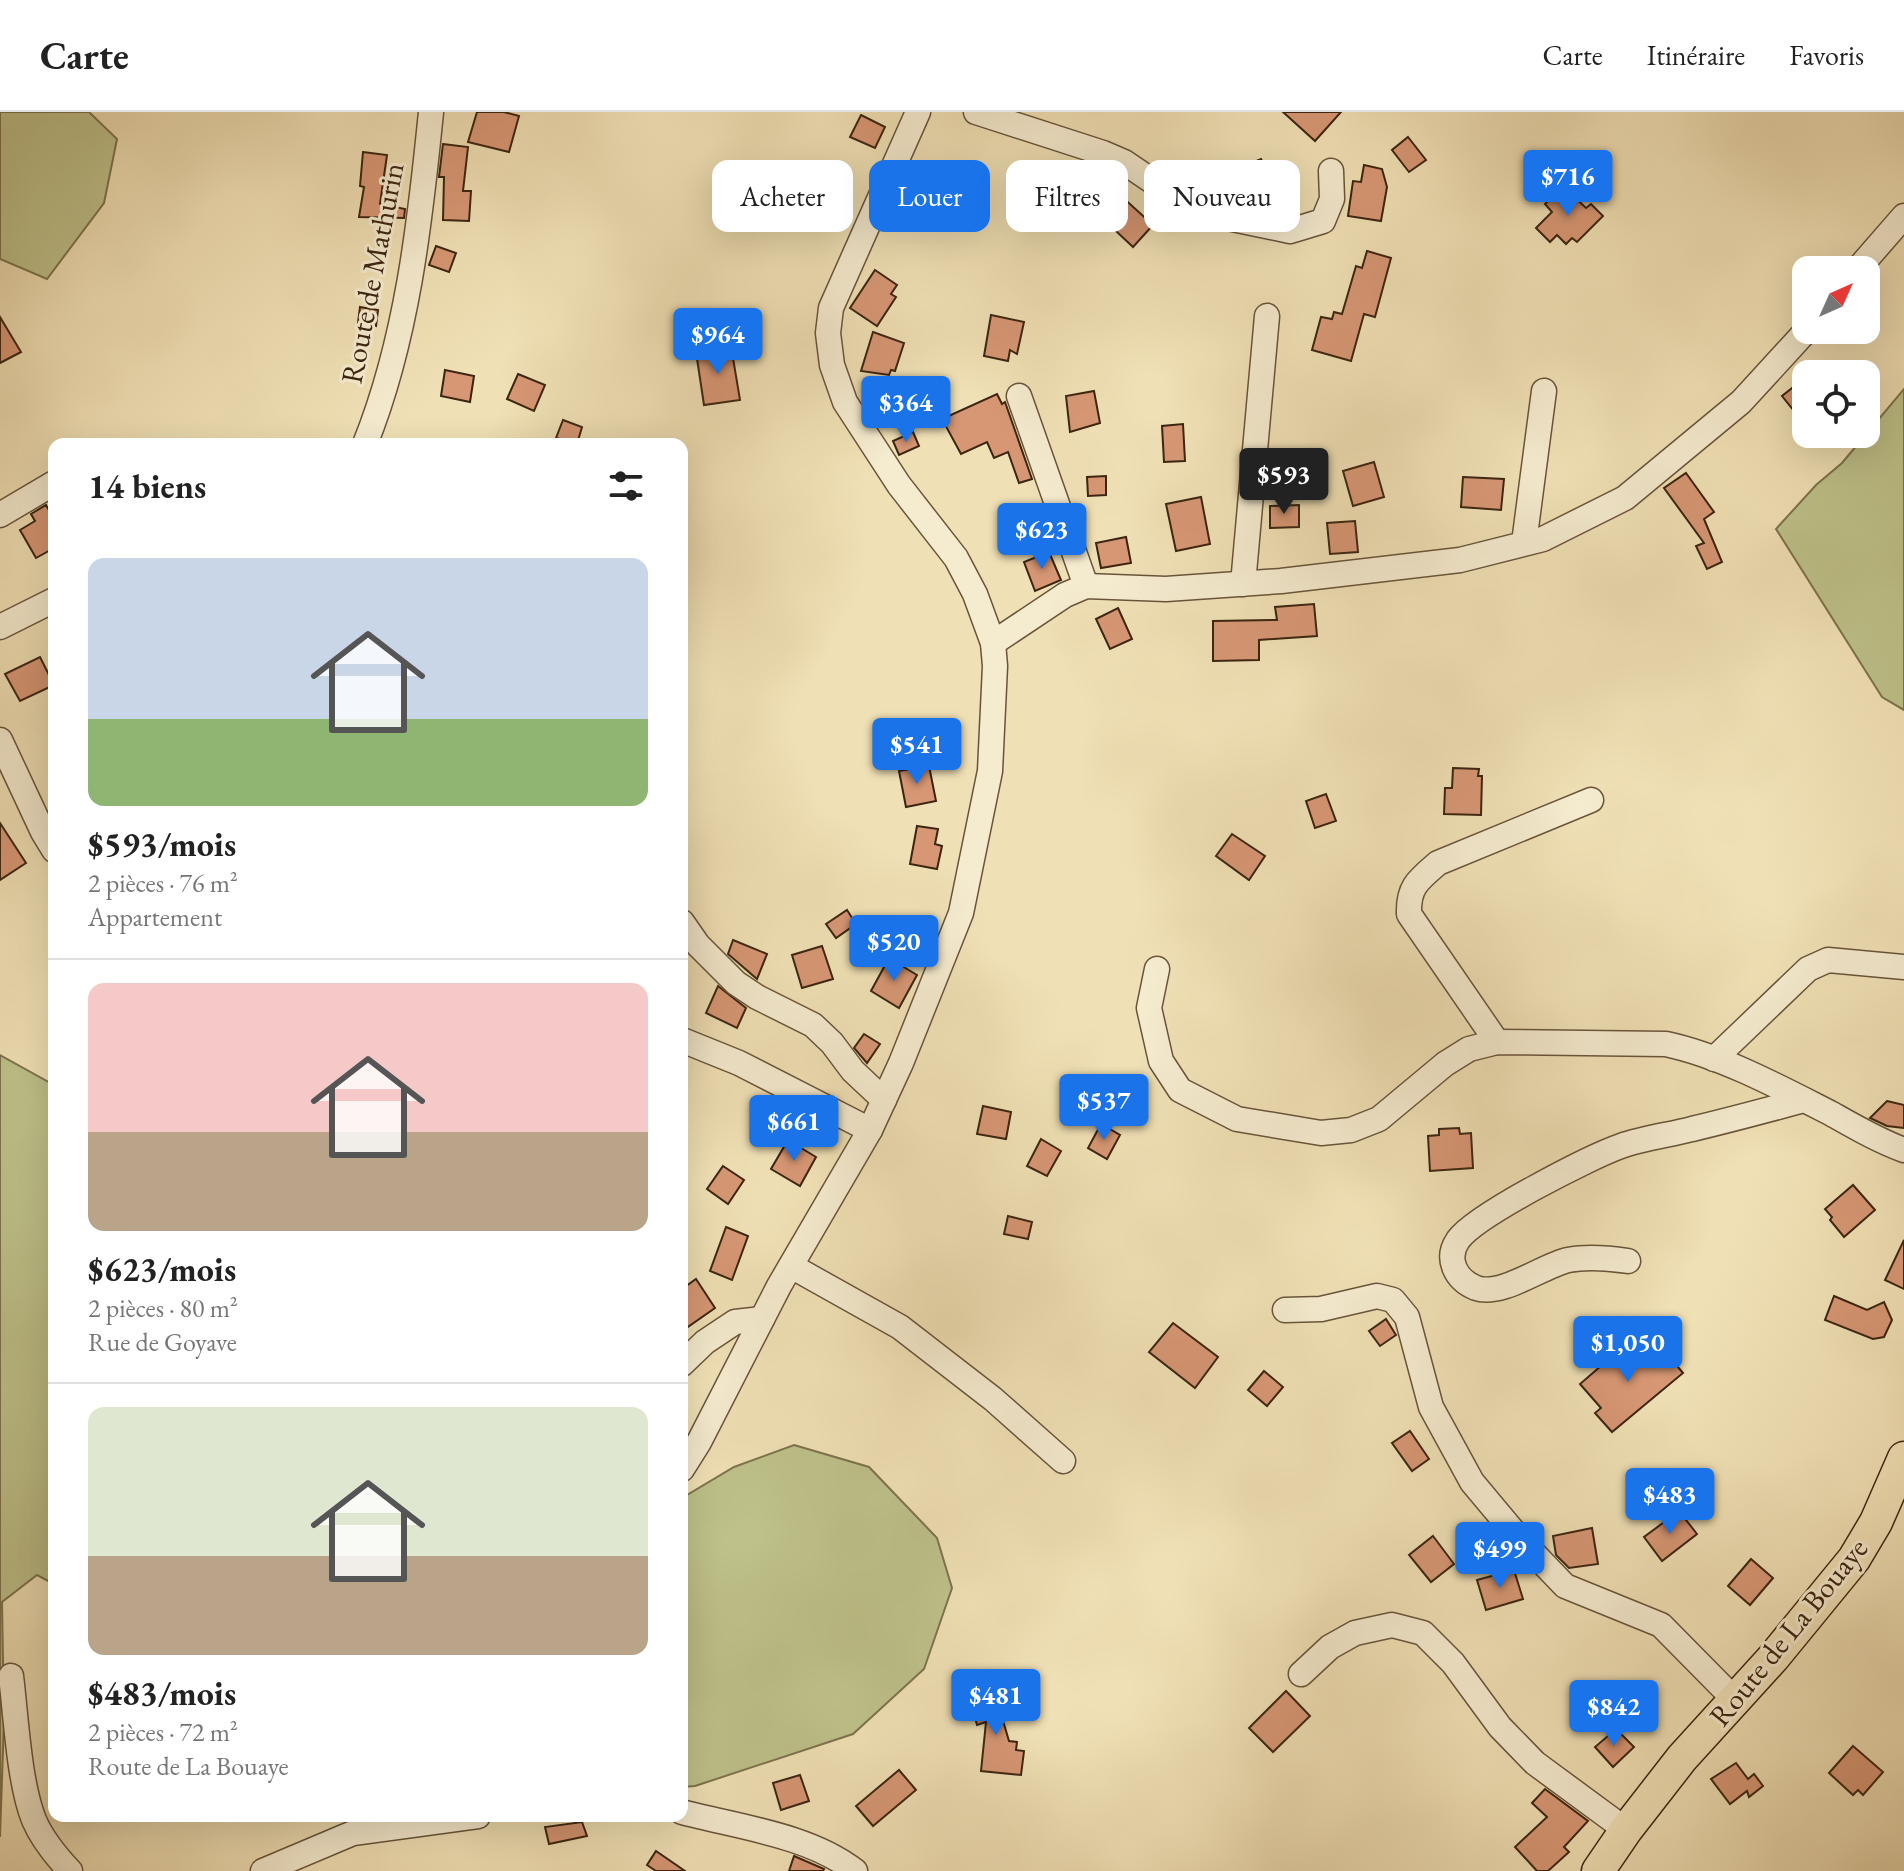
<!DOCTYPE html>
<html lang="fr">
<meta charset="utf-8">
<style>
body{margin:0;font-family:"EB Garamond",serif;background:#f6f6f6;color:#222;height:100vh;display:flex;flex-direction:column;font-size:30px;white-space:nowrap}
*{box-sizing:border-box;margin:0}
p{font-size:26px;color:#767676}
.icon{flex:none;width:44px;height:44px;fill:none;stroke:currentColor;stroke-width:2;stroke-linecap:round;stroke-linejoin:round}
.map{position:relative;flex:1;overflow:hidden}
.side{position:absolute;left:48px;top:326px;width:640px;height:1384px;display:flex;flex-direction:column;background:#fff;border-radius:16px;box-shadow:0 8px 32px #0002}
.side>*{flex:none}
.guide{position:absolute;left:712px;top:48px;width:760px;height:72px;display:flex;gap:16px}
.needle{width:52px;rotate:45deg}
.tools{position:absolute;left:1792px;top:144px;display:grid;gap:16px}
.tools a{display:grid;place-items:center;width:88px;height:88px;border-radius:16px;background:#fff;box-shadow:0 8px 32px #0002;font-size:40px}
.price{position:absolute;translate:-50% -68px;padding:0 18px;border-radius:8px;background:#1a73e8;color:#fff;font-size:26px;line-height:52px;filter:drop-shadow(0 2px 4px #0008)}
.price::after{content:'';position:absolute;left:50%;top:48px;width:24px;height:18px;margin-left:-12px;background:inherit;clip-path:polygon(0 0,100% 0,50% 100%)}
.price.on{background:#222;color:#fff}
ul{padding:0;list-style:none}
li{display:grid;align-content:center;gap:16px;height:424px;padding:0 40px}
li+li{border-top:2px solid #e0e0e0}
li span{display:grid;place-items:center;height:248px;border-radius:16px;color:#555}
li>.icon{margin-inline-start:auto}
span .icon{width:144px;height:144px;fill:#fffc;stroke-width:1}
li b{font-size:34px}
h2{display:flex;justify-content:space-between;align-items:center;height:96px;padding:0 40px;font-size:34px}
.tag{padding:0 28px;border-radius:16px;background:#fff;box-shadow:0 8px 32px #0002;font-size:28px;line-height:72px}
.tag.on{background:#1a73e8;color:#fff}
header{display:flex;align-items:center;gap:48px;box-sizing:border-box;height:112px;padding:0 40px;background:#fff;border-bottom:2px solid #e0e0e0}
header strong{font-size:38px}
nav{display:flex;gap:44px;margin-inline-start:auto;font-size:28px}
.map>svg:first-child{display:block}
</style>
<header>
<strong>Carte</strong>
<nav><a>Carte</a><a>Itinéraire</a><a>Favoris</a></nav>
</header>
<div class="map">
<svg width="1904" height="1759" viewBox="0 0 1904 1759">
<rect width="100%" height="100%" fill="#f0e0b5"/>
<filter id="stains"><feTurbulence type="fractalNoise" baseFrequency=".0025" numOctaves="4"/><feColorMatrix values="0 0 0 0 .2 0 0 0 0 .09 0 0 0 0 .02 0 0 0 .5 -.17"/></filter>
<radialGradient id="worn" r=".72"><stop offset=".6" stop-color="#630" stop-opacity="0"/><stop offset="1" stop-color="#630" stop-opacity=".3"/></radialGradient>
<!-- green -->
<g fill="#bec18a" stroke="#7d734e" stroke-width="2">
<polygon points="0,0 89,0 117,27 104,91 47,167 0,147"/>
<polygon points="1904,277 1904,598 1882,585 1776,417 1816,373 1842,351"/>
<polygon points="0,943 54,973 54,1472 37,1463 2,1490 4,1609 0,1725"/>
<polygon points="794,1333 869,1355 937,1426 952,1476 924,1557 853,1622 695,1674 682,1675 682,1386 734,1355"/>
</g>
<!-- building -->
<g fill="#d79774" stroke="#3c2511" stroke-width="2">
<polygon points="477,0 504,0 519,4 509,40 468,30"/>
<polygon points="1283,0 1341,0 1315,29"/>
<polygon points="861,3 885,15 875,36 850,25"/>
<polygon points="1408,25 1426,48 1409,60 1392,38"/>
<polygon points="443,32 468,35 463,79 471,79 469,109 443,108 444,65 439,65"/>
<polygon points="363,40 387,43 380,92 405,97 404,106 359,105 364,75 360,74"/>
<polygon points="1261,47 1278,87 1256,97 1241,93 1227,61"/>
<polygon points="1364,53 1382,57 1387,75 1381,109 1348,104 1353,69 1361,70"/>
<polygon points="829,62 842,72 839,76 850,84 836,112 822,103 825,100 810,90"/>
<polygon points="1563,74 1586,96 1591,92 1603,104 1577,130 1572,126 1566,132 1557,123 1550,130 1536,116 1552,100 1545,92"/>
<polygon points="1119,82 1153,113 1133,135 1100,104"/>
<polygon points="436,134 456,141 449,160 429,153"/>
<polygon points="1367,139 1391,146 1375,205 1364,202 1351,249 1312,238 1321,205 1332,207 1334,200 1342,202 1356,154 1362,156"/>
<polygon points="875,158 897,173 891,182 896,185 877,214 850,196"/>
<polygon points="360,195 378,198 376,214 358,211"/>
<polygon points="991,203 1024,210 1017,242 1010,238 1008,249 984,244"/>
<polygon points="0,205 21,240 0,251"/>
<polygon points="873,220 904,231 895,259 891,258 889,263 861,259"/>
<polygon points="731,234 740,288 704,293 696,240"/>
<polygon points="445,258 474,264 470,290 441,284"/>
<polygon points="518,262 545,273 534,299 507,287"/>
<polygon points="1806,265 1806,314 1782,284"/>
<polygon points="1094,279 1100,311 1070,320 1066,284"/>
<polygon points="997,282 1002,292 1005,290 1032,367 1019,371 1008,340 994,346 987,330 961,342 942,307"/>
<polygon points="563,308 582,315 577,332 556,326"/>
<polygon points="1183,312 1185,349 1164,350 1162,314"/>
<polygon points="913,320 919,334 899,343 893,329"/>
<polygon points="1374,350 1384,385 1353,394 1343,359"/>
<polygon points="1686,361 1714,400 1704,407 1722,450 1707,457 1696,434 1704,431 1664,376"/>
<polygon points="1106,364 1106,383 1088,384 1087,365"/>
<polygon points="1463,365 1504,367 1501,398 1461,395"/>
<polygon points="1201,385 1210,432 1176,439 1166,392"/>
<polygon points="46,393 54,407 54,436 36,446 20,418 35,409 31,402"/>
<polygon points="1299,393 1299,415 1270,416 1270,394"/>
<polygon points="1355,409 1358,440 1330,442 1327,411"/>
<polygon points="1126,425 1131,451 1101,456 1096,431"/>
<polygon points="1049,440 1061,468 1035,479 1024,450"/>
<polygon points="1314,492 1317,524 1259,528 1259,548 1213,549 1213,509 1277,508 1275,495"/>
<polygon points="1118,496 1132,527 1110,537 1096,507"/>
<polygon points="40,545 54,573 20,589 5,562"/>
<polygon points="929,654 936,689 906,695 899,659"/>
<polygon points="1453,656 1479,657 1478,664 1482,664 1481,703 1444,702 1445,676 1452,676"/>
<polygon points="1326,682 1336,709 1315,716 1306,689"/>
<polygon points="0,711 26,751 0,768"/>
<polygon points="917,714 938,717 935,732 942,734 937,757 910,752"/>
<polygon points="1232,722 1265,744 1249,768 1216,744"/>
<polygon points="847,798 856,812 836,826 826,812"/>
<polygon points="733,828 767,842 757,867 728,842"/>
<polygon points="822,834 833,867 802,876 792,843"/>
<polygon points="889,846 917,863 899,896 871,879"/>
<polygon points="718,874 746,896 737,916 706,901"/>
<polygon points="864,922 880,932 867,951 854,936"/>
<polygon points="1887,989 1904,993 1904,1016 1887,1014 1870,1006"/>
<polygon points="983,994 1011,1000 1006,1027 977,1022"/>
<polygon points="1101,1012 1120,1023 1107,1047 1088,1036"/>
<polygon points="1459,1016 1460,1022 1471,1021 1473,1056 1430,1059 1428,1024 1439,1023 1439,1017"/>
<polygon points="1041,1027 1061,1039 1047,1064 1027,1054"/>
<polygon points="788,1028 816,1045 800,1074 771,1057"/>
<polygon points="723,1054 744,1068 728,1092 707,1077"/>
<polygon points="1853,1073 1875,1098 1844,1125 1830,1108 1832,1105 1825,1097"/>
<polygon points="1008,1104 1032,1110 1028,1127 1004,1122"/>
<polygon points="726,1115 748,1124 732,1168 710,1159"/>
<polygon points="1904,1128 1904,1177 1885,1168"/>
<polygon points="696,1167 715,1196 682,1219 682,1177"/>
<polygon points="1834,1184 1867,1198 1884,1190 1892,1208 1884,1225 1873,1227 1825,1208"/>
<polygon points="1386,1207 1396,1223 1380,1234 1369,1219"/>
<polygon points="1173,1211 1218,1245 1195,1276 1149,1240"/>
<polygon points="1631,1228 1653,1252 1666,1241 1683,1261 1612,1320 1595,1301 1601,1296 1580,1272"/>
<polygon points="1264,1259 1283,1275 1267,1294 1248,1278"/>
<polygon points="1410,1319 1429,1347 1412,1359 1392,1331"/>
<polygon points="1679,1399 1697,1422 1662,1449 1644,1425"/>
<polygon points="1592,1416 1598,1452 1569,1456 1556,1443 1553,1424"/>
<polygon points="1433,1424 1454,1452 1431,1470 1409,1443"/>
<polygon points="1751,1447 1773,1466 1750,1493 1728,1474"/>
<polygon points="1514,1458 1523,1487 1486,1498 1477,1468"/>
<polygon points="991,1568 1009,1629 1017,1630 1016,1638 1024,1639 1021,1663 981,1659 986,1610 977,1613 970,1586 989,1579"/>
<polygon points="1286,1579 1310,1604 1273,1640 1249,1616"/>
<polygon points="1616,1617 1634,1635 1613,1655 1595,1635"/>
<polygon points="1853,1634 1883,1660 1863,1683 1858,1678 1853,1683 1829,1661"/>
<polygon points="1736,1651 1748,1667 1754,1662 1763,1674 1749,1685 1747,1679 1730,1692 1711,1667"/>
<polygon points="899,1658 916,1678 873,1714 856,1694"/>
<polygon points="800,1663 809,1689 781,1698 773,1671"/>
<polygon points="1545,1677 1588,1709 1564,1735 1569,1740 1548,1759 1537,1759 1515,1735 1547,1705 1532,1691"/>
<polygon points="582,1710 587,1724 549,1732 545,1715"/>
<polygon points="656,1739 685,1759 656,1759 647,1753"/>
<polygon points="794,1744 824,1757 823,1759 789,1759"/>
</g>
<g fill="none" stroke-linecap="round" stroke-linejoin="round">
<!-- minor casing -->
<g stroke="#69543a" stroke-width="27">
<g id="minor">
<polyline points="976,0 1103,41 1124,50 1192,96 1218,104 1290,119 1323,109 1332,87 1331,59"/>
<polyline points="1857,158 1904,104"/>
<polyline points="1019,284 1086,474"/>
<path d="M365,332C407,228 420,111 431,0"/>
<polyline points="0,403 54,371"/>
<polyline points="1524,431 1544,279"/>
<polyline points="1243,472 1267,204"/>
<polyline points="0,515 54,488"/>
<polyline points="993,531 1065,483 1086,474 1166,477 1281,469 1460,448 1543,427 1625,386 1741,290 1807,218"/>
<polyline points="0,628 43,720 54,738"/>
<polyline points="682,810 698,833 736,871 757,885 813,913 832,931 853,959 884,988"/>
<path d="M1157,857L1149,896L1161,949L1180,978L1237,1007L1321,1021L1351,1018L1379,1007L1445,952L1469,937L1497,930L1666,932C1722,944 1781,976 1832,1002C1855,1015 1879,1029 1904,1038"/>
<polyline points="682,928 739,951 870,1018"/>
<path d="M1497,930L1409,802C1408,775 1418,768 1438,751L1591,688"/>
<polyline points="1714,947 1808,857 1828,848 1904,855"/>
<path d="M1628,1149C1608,1146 1588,1144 1568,1148C1542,1154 1502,1185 1476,1176C1456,1168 1445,1147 1458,1128C1476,1103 1590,1045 1621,1034C1644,1026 1669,1023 1692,1017C1730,1008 1767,998 1804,988"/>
<polyline points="791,1154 900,1215 993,1287 1063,1349"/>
<polyline points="1285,1198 1321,1197 1377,1184 1393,1188 1407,1205 1431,1295 1472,1370 1518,1425 1565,1474 1661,1513 1735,1588"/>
<polyline points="682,1252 705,1230 735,1210 762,1207"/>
<polyline points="682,1357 699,1330 779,1174 870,1018 901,951 961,801 990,659 995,554 993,531 975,482 956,446 899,373 845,290 832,253 828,221 831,196 918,0"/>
<polyline points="1301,1562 1330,1535 1355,1521 1392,1513 1423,1521 1453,1551 1500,1615 1535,1651 1626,1718"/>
<path d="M11,1564C16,1604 19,1671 34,1708C42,1727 56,1744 70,1759"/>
<path d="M682,1700C738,1715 809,1723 855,1759"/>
<polyline points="263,1759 353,1721 478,1704"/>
</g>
</g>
<!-- major casing -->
<g stroke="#3c2511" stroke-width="35">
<polyline id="major" points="1598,1759 1626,1718 1682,1646 1773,1546 1854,1447 1876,1410 1904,1346"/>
</g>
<!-- minor -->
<use href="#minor" stroke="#f5ebcf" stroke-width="24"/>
<!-- major -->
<use href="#major" stroke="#f0e0b5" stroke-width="32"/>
</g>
<g text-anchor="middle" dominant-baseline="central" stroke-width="6" stroke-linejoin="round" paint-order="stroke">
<!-- street labels -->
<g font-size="30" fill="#3c2511" stroke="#f5ebcf">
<text transform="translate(372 161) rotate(-79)">Route de Mathurin</text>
<text transform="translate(1788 1520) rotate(-51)">Route de La Bouaye</text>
</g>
</g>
<rect width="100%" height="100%" filter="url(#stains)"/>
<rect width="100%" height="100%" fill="url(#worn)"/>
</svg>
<div class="tools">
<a><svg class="needle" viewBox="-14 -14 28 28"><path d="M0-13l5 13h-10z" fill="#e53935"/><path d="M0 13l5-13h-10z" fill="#767676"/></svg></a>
<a><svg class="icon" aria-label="locate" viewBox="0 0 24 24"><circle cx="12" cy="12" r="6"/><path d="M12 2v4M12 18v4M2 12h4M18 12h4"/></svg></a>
</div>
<b class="price" style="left:1568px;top:106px">$716</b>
<b class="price" style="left:718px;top:264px">$964</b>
<b class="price" style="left:906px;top:332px">$364</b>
<b class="price on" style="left:1284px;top:404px">$593</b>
<b class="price" style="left:1042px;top:459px">$623</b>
<b class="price" style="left:917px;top:674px">$541</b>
<b class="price" style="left:894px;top:871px">$520</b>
<b class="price" style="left:1104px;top:1030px">$537</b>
<b class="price" style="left:794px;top:1051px">$661</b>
<b class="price" style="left:1628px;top:1272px">$1,050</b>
<b class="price" style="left:1670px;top:1424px">$483</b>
<b class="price" style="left:1500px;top:1478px">$499</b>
<b class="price" style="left:996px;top:1625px">$481</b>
<b class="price" style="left:1614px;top:1636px">$842</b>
<div class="guide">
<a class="tag">Acheter</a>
<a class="tag on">Louer</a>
<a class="tag">Filtres</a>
<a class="tag">Nouveau</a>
</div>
<section class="side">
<h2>14 biens<svg class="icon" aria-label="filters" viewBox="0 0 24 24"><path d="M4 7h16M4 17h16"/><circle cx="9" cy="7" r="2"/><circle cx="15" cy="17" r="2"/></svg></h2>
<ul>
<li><span style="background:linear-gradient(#c9d6e8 65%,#8fb573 0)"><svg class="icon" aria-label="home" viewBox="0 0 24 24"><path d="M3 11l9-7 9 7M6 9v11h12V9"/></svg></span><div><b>$593/mois</b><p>2 pièces · 76 m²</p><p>Appartement</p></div></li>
<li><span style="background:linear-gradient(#f6c9c9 60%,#b9a48a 0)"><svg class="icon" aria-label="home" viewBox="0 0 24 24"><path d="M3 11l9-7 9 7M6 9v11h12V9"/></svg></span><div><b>$623/mois</b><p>2 pièces · 80 m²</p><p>Rue de Goyave</p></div></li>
<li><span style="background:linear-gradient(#dfe7d0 60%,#b9a48a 0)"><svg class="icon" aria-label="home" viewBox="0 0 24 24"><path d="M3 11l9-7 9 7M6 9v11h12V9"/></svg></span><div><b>$483/mois</b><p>2 pièces · 72 m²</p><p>Route de La Bouaye</p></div></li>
</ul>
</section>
</div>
